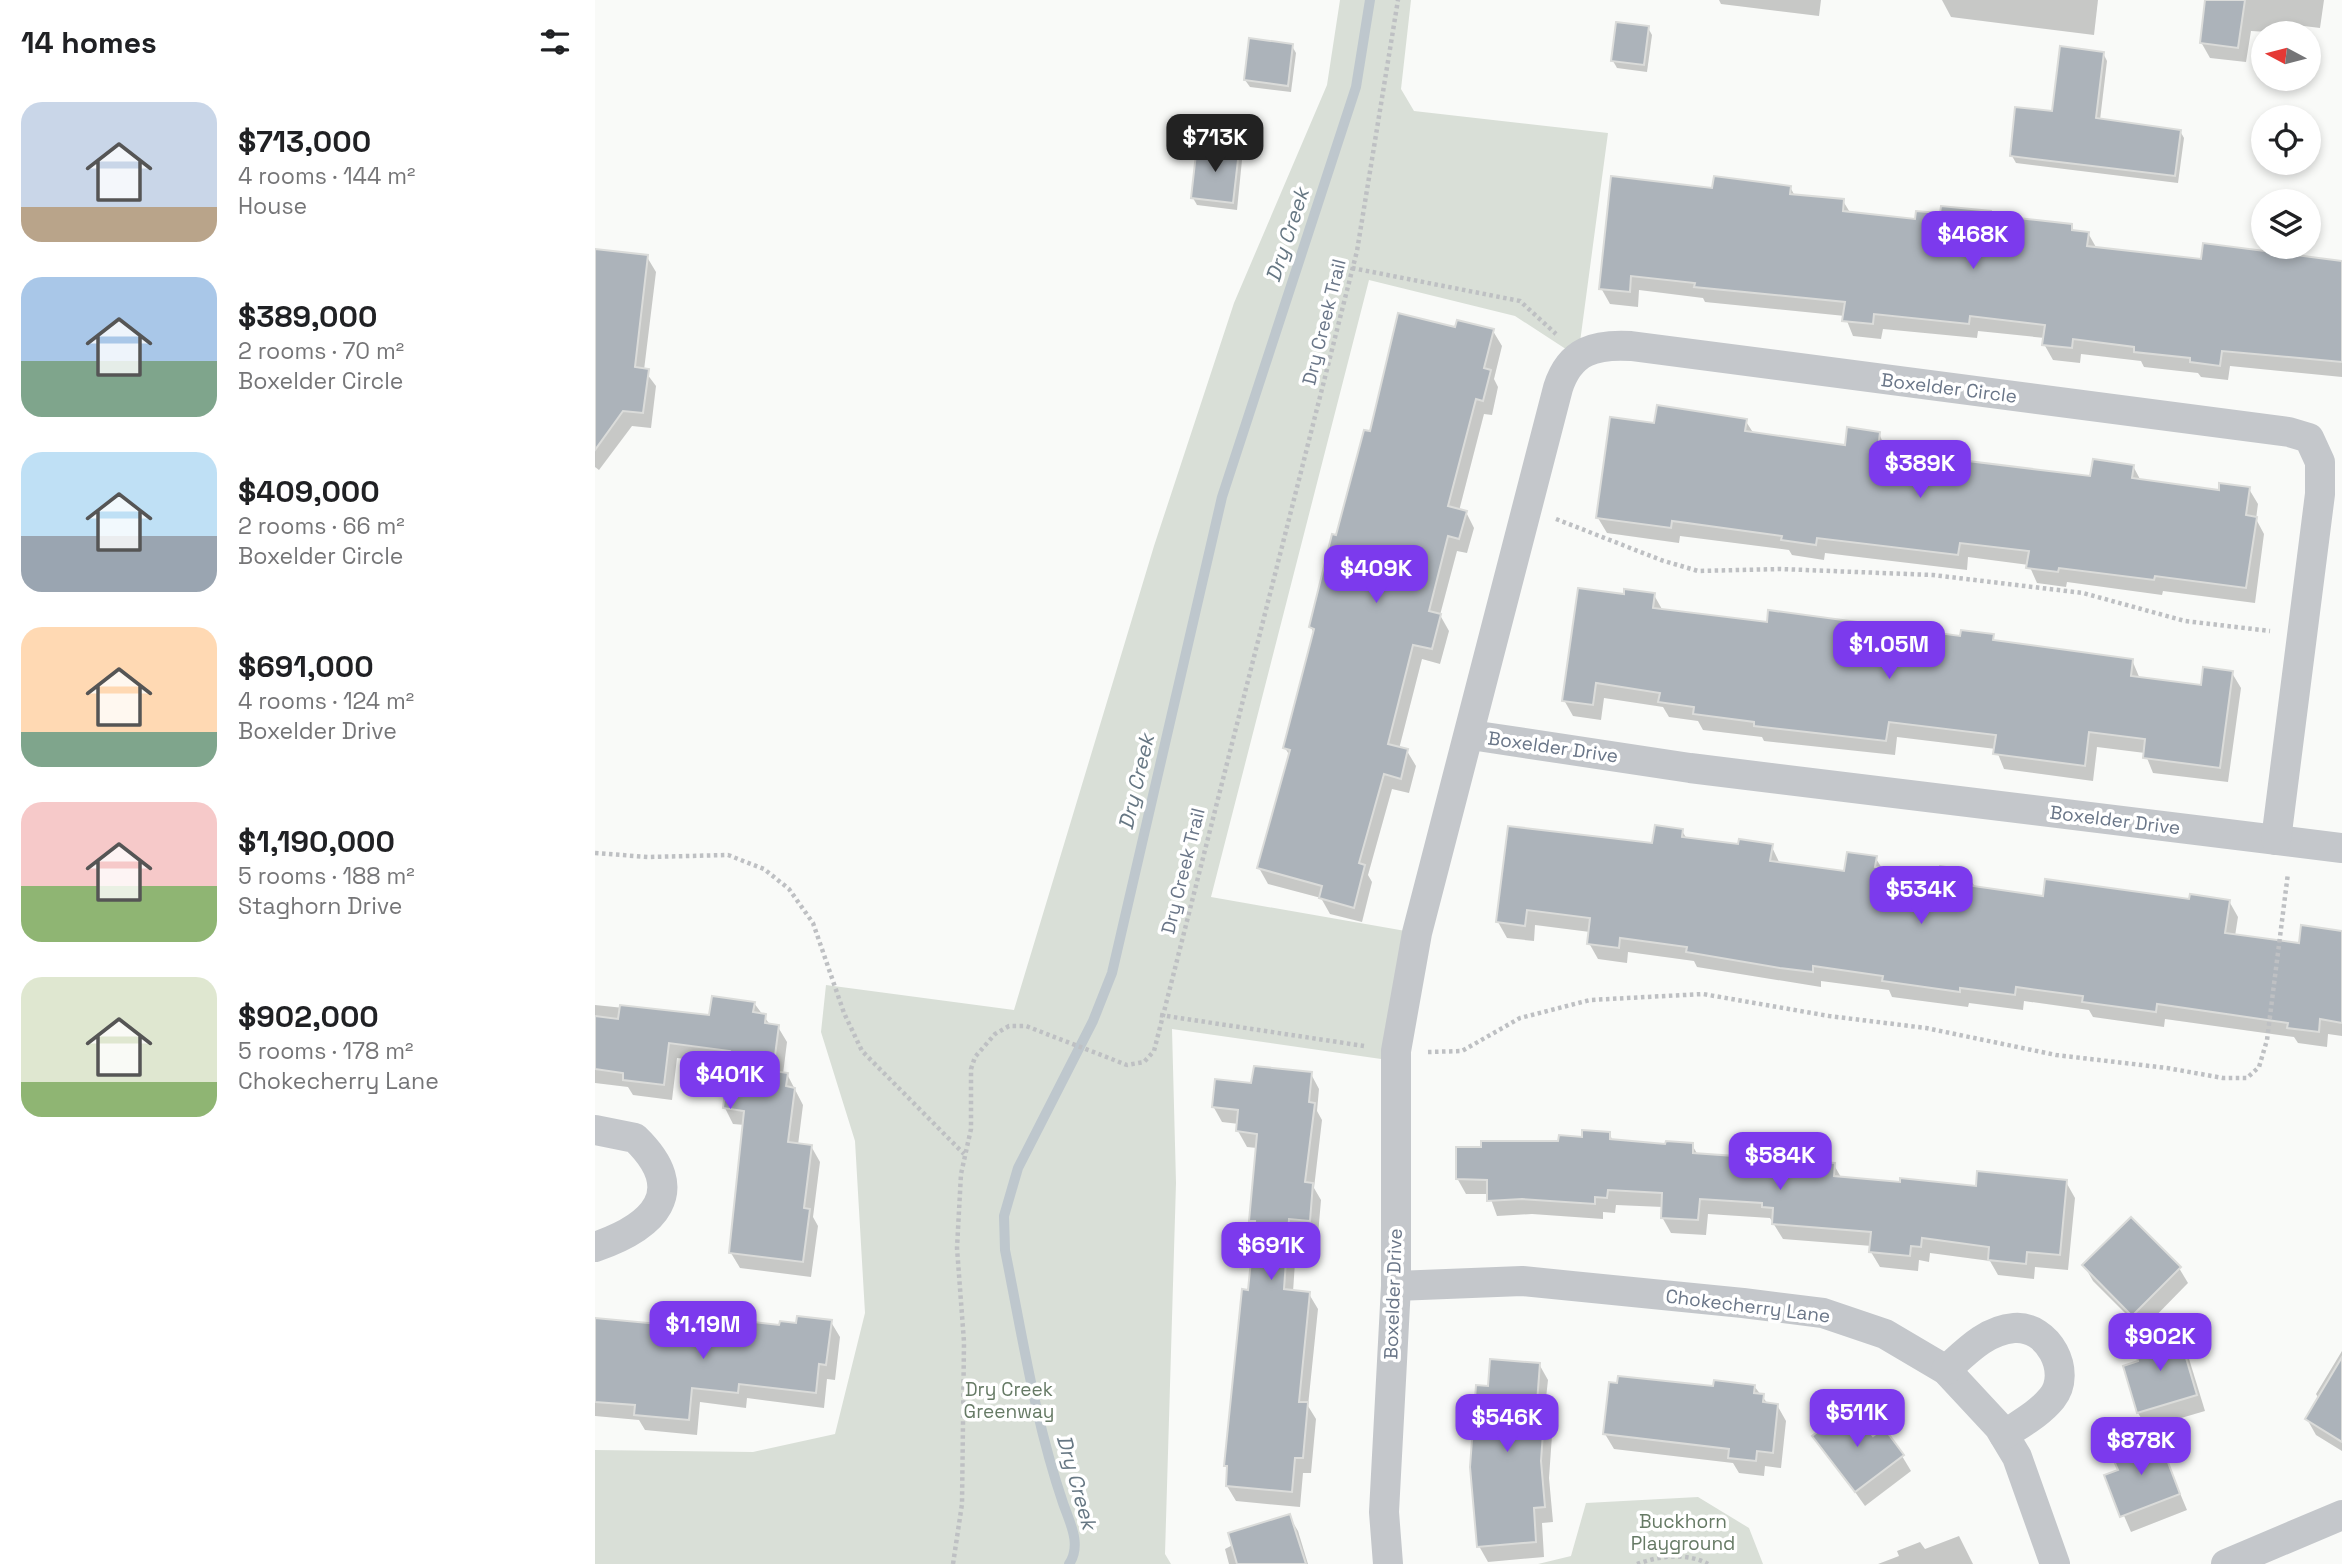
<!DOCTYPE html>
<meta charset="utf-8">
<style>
body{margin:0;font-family:"Space Grotesk",sans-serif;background:#f2f2f2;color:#202124;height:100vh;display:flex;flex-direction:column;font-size:26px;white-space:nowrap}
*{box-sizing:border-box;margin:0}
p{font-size:23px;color:#757577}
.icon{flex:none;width:38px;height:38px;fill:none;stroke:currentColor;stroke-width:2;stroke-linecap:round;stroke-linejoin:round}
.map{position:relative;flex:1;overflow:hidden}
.sheet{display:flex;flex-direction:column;background:#fff;width:595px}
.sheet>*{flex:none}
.needle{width:46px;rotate:277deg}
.controls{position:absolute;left:1656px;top:21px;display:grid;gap:14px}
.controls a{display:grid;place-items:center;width:70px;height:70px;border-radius:50%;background:#fff;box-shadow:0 4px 10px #0003;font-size:35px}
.price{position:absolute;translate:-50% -60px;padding:0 16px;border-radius:14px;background:#7c3aed;color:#fff;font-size:23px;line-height:46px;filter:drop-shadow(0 2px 4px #0008)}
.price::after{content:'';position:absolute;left:50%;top:42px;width:21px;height:16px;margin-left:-10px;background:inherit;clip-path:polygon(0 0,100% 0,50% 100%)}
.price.active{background:#222;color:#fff}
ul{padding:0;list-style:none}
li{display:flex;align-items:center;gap:21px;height:175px;padding:0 21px}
li span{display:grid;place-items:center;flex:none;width:196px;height:140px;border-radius:21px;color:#555}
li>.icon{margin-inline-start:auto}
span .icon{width:84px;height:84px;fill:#fffc;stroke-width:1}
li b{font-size:30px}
h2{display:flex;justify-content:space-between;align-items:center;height:84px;padding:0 21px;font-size:30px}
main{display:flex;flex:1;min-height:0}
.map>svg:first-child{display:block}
</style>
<main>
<section class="sheet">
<h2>14 homes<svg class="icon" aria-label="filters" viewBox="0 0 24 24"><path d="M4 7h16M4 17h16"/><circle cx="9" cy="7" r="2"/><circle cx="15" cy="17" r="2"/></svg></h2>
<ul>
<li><span style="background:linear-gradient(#c9d6e8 75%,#b9a48a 0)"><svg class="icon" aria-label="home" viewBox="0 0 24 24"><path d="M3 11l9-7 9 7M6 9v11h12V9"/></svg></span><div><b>$713,000</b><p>4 rooms · 144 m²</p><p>House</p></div></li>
<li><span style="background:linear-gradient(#a9c7e8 60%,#7fa58c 0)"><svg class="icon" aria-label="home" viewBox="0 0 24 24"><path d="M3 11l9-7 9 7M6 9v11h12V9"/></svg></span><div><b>$389,000</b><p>2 rooms · 70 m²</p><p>Boxelder Circle</p></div></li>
<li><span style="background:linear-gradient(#bfe0f5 60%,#9aa5b1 0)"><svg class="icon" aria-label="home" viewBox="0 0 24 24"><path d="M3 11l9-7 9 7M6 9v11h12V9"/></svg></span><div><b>$409,000</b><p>2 rooms · 66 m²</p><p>Boxelder Circle</p></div></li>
<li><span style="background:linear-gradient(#ffd9b3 75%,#7fa58c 0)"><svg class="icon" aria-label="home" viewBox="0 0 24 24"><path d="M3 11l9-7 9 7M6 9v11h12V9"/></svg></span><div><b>$691,000</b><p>4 rooms · 124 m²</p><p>Boxelder Drive</p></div></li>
<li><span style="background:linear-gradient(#f6c9c9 60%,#8fb573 0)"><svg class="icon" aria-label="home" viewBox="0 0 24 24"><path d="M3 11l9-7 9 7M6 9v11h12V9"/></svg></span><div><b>$1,190,000</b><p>5 rooms · 188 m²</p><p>Staghorn Drive</p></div></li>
<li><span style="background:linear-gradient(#dfe7d0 75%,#8fb573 0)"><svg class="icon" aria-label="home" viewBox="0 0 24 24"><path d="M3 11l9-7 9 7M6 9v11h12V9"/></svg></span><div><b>$902,000</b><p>5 rooms · 178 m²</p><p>Chokecherry Lane</p></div></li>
</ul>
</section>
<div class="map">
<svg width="1747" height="1564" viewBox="0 0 1747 1564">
<rect width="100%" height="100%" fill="#f9faf8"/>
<!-- green -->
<g fill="#d9dfd7">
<polygon points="745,0 816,0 806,89 819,111 1013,133 983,357 920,316 774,280 616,897 822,933 800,1061 577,1029 581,1183 570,1554 576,1564 0,1564 0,1450 158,1452 240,1434 270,1313 260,1141 226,1032 231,985 419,1010 559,546 639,303 732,85"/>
<polygon points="1103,1497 1154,1528 1168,1564 943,1564 976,1556 991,1503"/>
</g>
<!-- shadow -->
<g fill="#0003">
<polygon points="1124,0 1226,0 1224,16 1126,4"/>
<polygon points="1347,0 1503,0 1499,35 1356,17"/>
<polygon points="1612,0 1729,0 1725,28 1693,24 1691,33 1656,31 1651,62 1615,58 1606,42"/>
<polygon points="1053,28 1057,35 1052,72 1022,68 1018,61"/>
<polygon points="697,46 701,53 696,92 655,87 650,80"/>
<polygon points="1508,53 1512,61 1505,120 1585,131 1589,138 1583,183 1421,163 1417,156 1458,113"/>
<polygon points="643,152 647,160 642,210 602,205 598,198"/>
<polygon points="1195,187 1200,196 1248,201 1256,214 1322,221 1347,215 1395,213 1398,217 1476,226 1480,232 1493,233 1502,249 1608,261 1747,263 1747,377 1635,366 1633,380 1606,377 1603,373 1549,367 1546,361 1486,354 1485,363 1458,360 1449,344 1450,338 1383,331 1382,338 1288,329 1286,339 1258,336 1250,316 1110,302 1108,298 1044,290 1043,307 1015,304 1006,288 1119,190"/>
<polygon points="0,251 52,257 61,272 49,370 61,386 56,428 37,426 4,470 0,467"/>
<polygon points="862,329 898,331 907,346 899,379 903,387 897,415 889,414 864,511 871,512 879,528 872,553 862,551 845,615 854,631 845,664 827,659 804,749 812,751 821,766 814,793 797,789 773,875 777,882 767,922 735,914 726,898 673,884 664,868 695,756 690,748 719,634 716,627 776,433"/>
<polygon points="1150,420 1159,434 1251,447 1284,433 1292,453 1497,478 1538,466 1546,481 1625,492 1654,489 1663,504 1661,519 1669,534 1660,603 1568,591 1567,595 1472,582 1471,587 1442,583 1434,565 1373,557 1372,570 1230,553 1229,560 1197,555 1194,550 1085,536 1084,543 1012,533 1003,518 1061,425"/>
<polygon points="1059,595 1068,611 1173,624 1367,638 1397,636 1401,643 1537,660 1545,679 1607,687 1637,673 1646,688 1633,782 1558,773 1550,753 1502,747 1498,781 1409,769 1401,749 1302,737 1300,755 1169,741 1167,737 1108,730 1103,721 1074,717 1068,707 1009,698 1006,720 978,716 969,700 1030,596"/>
<polygon points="1087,831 1092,839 1144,846 1176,845 1185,864 1250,873 1280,857 1288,870 1344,878 1371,872 1380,887 1449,898 1634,901 1643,917 1640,936 1706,945 1747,933 1747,1036 1733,1034 1732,1047 1703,1043 1699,1037 1570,1019 1569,1027 1498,1017 1494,1010 1429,1001 1428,1010 1374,1003 1373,1007 1297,997 1294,990 1226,981 1226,987 1102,967 1099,961 1033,952 1032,963 1003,959 994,943 995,932 940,925 939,941 912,938 903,922"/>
<polygon points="159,1003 176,1026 183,1027 192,1042 188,1074 192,1074 208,1105 203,1145 216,1146 225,1162 218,1217 223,1226 216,1277 145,1268 136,1253 150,1125 138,1124 130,1108 135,1065 82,1058 77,1100 38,1095 33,1087 0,1083 0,1005 116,1017"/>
<polygon points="716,1074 724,1089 722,1111 727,1120 719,1188 726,1200 723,1235 702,1233 698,1292 714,1294 723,1309 713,1406 721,1419 716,1473 708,1473 705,1507 641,1501 632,1486 634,1471 630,1465 655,1292 661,1230 655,1221 662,1148 652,1147 643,1131 644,1124 627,1122 618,1106 658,1085"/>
<polygon points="1014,1133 1018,1141 1072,1146 1097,1145 1103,1155 1239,1165 1247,1179 1382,1188 1471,1182 1480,1198 1473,1270 1440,1267 1439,1279 1403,1275 1395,1261 1335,1253 1334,1262 1324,1260 1323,1271 1285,1267 1276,1252 1277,1246 1188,1239 1175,1218 1113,1214 1111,1235 1076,1233 1067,1217 1068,1207 1021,1205 1020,1213 1008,1212 1008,1219 937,1214 902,1216 894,1194 871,1194 862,1178 965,1143"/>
<polygon points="1489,1265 1584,1268 1593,1283 1547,1330 1498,1281"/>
<polygon points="0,1320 119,1331 236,1322 245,1337 240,1380 232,1379 229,1408 152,1398 151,1408 105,1402 102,1435 50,1430 44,1420 0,1416"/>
<polygon points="1582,1333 1591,1349 1610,1411 1552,1428 1543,1413 1545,1362"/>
<polygon points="1747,1351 1747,1451 1721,1435 1712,1419 1724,1399 1721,1394"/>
<polygon points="944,1364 953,1380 950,1407 958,1421 954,1478 958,1522 947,1523 949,1557 893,1562 884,1546 895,1388"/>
<polygon points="1159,1386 1173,1404 1182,1405 1191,1421 1186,1468 1170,1466 1169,1476 1144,1473 1138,1463 1019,1449 1010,1434 1120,1388"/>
<polygon points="1220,1436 1278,1439 1307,1456 1316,1471 1270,1506"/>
<polygon points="1562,1438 1592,1510 1536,1532 1512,1476 1525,1471"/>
<polygon points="694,1516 703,1531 713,1564 634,1564 630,1549"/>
<polygon points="1364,1536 1378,1564 1283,1564 1304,1556 1302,1551 1325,1542 1330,1549"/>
</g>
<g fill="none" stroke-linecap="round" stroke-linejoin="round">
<!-- stream -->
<path stroke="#bec7cd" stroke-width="10" d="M474,1564C487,1545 475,1523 468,1503C440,1421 427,1334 410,1250L409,1216L423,1168L498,1021L517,973L627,497L761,87L775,0"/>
</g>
<!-- building -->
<g fill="#acb3ba" stroke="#dbdcda" stroke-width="2">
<polygon points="1610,0 1650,0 1643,48 1605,43"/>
<polygon points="1021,22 1054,26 1049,65 1016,61"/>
<polygon points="654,38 698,44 693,86 649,80"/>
<polygon points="1465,46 1509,52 1501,118 1586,130 1580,176 1415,156 1420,107 1457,111"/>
<polygon points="602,145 644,151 638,203 596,198"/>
<polygon points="1016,176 1117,188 1119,176 1196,186 1195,194 1249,199 1248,211 1320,219 1321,211 1345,213 1346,206 1396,211 1396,215 1477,224 1477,230 1494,232 1492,246 1606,259 1608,243 1747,261 1747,362 1627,351 1625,366 1595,362 1595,358 1539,352 1539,347 1478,339 1477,348 1447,345 1450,325 1375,316 1374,324 1279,314 1278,324 1247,321 1250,302 1099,287 1100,283 1036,276 1035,292 1004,289"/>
<polygon points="0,249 53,255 40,367 54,369 48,413 28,411 0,450"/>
<polygon points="803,313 860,327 862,320 899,329 889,368 896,370 888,401 881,399 853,506 872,511 864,539 853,536 834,611 846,614 837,649 818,645 793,744 813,749 806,779 789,774 764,863 770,865 759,908 724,898 727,886 662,868 695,750 688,748 719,629 714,627 737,534 741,535 769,430 775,431"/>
<polygon points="1062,405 1152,419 1150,431 1250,445 1252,427 1285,432 1283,450 1495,476 1498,459 1539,465 1537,478 1624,490 1624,483 1655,487 1651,515 1662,517 1651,588 1560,576 1559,580 1464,568 1463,572 1431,568 1434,551 1365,543 1363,555 1222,538 1221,545 1186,540 1187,536 1077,521 1076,528 1001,518 1015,417 1059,423"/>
<polygon points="983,588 1029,594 1029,589 1060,593 1058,608 1172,622 1173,610 1365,636 1366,630 1399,634 1398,640 1538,659 1536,676 1606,685 1608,667 1638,671 1625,768 1548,758 1550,739 1494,732 1490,766 1398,754 1401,735 1294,722 1291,741 1159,726 1159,722 1098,714 1099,707 1063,702 1065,693 1001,683 998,705 967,701"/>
<polygon points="1060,825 1088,829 1087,837 1143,844 1144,839 1178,844 1175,861 1249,871 1252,852 1282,856 1280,867 1343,876 1345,866 1373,870 1371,885 1448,896 1450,879 1594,899 1595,894 1635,900 1630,933 1704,943 1706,925 1747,931 1747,1023 1725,1019 1724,1032 1692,1028 1693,1023 1562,1004 1561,1012 1487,1002 1488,996 1421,987 1420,995 1365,988 1365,992 1287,981 1288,976 1218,966 1218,972 1185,968 1091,952 1092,947 1025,938 1024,948 992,944 995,918 932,910 930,926 901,922 913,826 1057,843"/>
<polygon points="117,996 160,1002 158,1012 171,1014 170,1023 184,1025 178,1071 193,1073 191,1086 200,1088 193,1142 217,1145 209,1208 215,1209 208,1262 134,1253 149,1111 128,1108 135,1051 74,1043 69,1085 28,1080 28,1073 0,1069 0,1016 23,1019 25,1005 114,1015"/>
<polygon points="659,1066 717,1072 714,1102 720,1103 710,1182 718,1183 715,1221 694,1219 689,1289 715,1292 704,1402 713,1402 708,1458 700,1458 697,1492 631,1486 632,1466 629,1466 647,1289 653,1290 660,1221 654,1221 662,1134 641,1131 643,1110 617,1107 620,1079 656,1083"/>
<polygon points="987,1130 1015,1132 1015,1139 1070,1144 1071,1141 1098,1143 1098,1153 1240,1163 1239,1176 1305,1182 1305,1178 1381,1186 1382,1171 1472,1180 1465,1255 1432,1252 1431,1264 1393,1260 1394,1247 1327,1238 1326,1247 1316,1246 1315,1256 1274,1252 1276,1232 1177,1224 1178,1208 1167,1207 1167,1203 1105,1199 1103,1220 1066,1218 1067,1193 1013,1190 1012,1198 1000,1197 1000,1204 927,1199 892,1201 892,1180 861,1179 861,1147 886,1147 886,1141 963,1141 964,1135 987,1137"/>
<polygon points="1536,1217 1586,1267 1537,1316 1487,1265"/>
<polygon points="202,1316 237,1320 231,1365 224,1364 221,1393 144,1384 143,1393 97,1388 94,1420 39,1415 40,1405 0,1402 0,1318 117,1329 118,1324 134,1325 135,1319 184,1325 185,1321 201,1323"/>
<polygon points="1583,1331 1602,1395 1542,1413 1528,1366 1543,1361 1538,1345"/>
<polygon points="1747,1357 1747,1442 1710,1419"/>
<polygon points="895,1359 945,1363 942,1403 950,1404 946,1461 950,1507 939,1508 941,1542 882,1547 875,1467 881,1385 893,1386"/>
<polygon points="1023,1376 1118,1386 1119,1380 1160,1385 1159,1393 1169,1394 1168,1402 1183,1404 1178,1453 1162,1451 1161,1461 1133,1458 1134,1449 1008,1434 1014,1382 1022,1383"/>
<polygon points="1256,1407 1278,1436 1289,1428 1309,1455 1260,1492 1217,1436"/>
<polygon points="1563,1436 1585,1494 1525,1517 1509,1475 1523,1470 1516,1454"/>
<polygon points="695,1514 711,1564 642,1564 633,1533"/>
</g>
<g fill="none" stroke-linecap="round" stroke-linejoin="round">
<!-- path -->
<g stroke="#bec0c3" stroke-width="4.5" stroke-dasharray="3.5 3.5" stroke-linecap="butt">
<polyline points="757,268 925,301 961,334"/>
<polyline points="961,519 1066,560 1103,571 1185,569 1338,575 1488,593 1590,621 1675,631"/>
<polyline points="0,853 53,857 133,855 169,869 194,889 218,923 249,1013 267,1051 369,1154"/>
<polyline points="565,1015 769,1046"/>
<polyline points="833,1052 867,1051 925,1018 995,1000 1108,994 1234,1016 1331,1028 1461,1055 1572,1068 1628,1078 1652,1078 1664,1067 1672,1040 1693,873"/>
<polyline points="358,1564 367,1504 369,1342 362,1248 366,1174 376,1129 376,1069 380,1057 400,1034 414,1026 431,1026 532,1065 549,1062 559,1051 762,251 803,0"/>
<path d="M1042,1564C1064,1556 1091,1552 1113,1564"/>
</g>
<!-- minor -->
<g stroke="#c4c7cb" stroke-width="30">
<polyline points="876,735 1095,768 1747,848"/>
<path d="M0,1130L40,1138C96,1192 58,1227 0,1247"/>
<polyline points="801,1286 927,1281 1148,1303 1228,1313 1290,1334 1351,1370 1404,1427 1422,1457 1460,1564"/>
<path d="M1351,1370C1370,1353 1391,1330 1419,1328C1453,1325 1478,1372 1457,1398C1444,1414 1425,1424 1409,1435"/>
<path d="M793,1564L789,1512L801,1286V1051L822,933L963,388C975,350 1001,344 1036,346L1694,432L1714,438L1725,462V494L1681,840"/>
<polyline points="1631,1564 1747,1515"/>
</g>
</g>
<g text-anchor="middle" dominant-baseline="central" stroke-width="7" stroke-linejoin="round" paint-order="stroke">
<!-- street labels -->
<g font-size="19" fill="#6a7688" stroke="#fff">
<text transform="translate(729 322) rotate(-76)">Dry Creek Trail</text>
<text transform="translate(1354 388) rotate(7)">Boxelder Circle</text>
<text transform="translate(958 747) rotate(8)">Boxelder Drive</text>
<text transform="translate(1520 820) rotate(7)">Boxelder Drive</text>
<text transform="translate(588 871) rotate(-76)">Dry Creek Trail</text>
<text transform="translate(798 1294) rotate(-88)">Boxelder Drive</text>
<text transform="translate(1153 1306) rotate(7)">Chokecherry Lane</text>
</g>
<!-- park labels -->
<g font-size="19" fill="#667a65" stroke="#fff">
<text x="414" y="1389">Dry Creek<tspan x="414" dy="22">Greenway</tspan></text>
<text x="1088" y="1521">Buckhorn<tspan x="1088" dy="22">Playground</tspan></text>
</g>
<!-- water labels -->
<g font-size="21" font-style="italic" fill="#667783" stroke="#fff">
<text transform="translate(692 235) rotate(-72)">Dry Creek</text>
<text transform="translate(541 782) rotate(-77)">Dry Creek</text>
<text transform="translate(482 1482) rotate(74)">Dry Creek</text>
</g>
</g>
</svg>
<div class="controls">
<a><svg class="needle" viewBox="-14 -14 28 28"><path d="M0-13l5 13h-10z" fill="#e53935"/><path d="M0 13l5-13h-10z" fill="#757577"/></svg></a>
<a><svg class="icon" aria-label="locate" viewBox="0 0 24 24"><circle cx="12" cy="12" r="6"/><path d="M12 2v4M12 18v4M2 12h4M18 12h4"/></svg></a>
<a><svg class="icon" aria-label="layers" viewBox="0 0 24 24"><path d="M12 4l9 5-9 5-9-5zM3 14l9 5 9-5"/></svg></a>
</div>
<b class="price active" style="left:620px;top:174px">$713K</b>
<b class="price" style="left:1378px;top:271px">$468K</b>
<b class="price" style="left:1325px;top:500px">$389K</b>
<b class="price" style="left:781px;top:605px">$409K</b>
<b class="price" style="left:1294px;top:681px">$1.05M</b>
<b class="price" style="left:1326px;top:926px">$534K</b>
<b class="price" style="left:135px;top:1111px">$401K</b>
<b class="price" style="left:1185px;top:1192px">$584K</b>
<b class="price" style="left:676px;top:1282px">$691K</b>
<b class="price" style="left:108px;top:1361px">$1.19M</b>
<b class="price" style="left:1565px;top:1373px">$902K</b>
<b class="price" style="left:1262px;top:1449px">$511K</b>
<b class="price" style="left:912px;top:1454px">$546K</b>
<b class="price" style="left:1546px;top:1477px">$878K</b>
</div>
</main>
